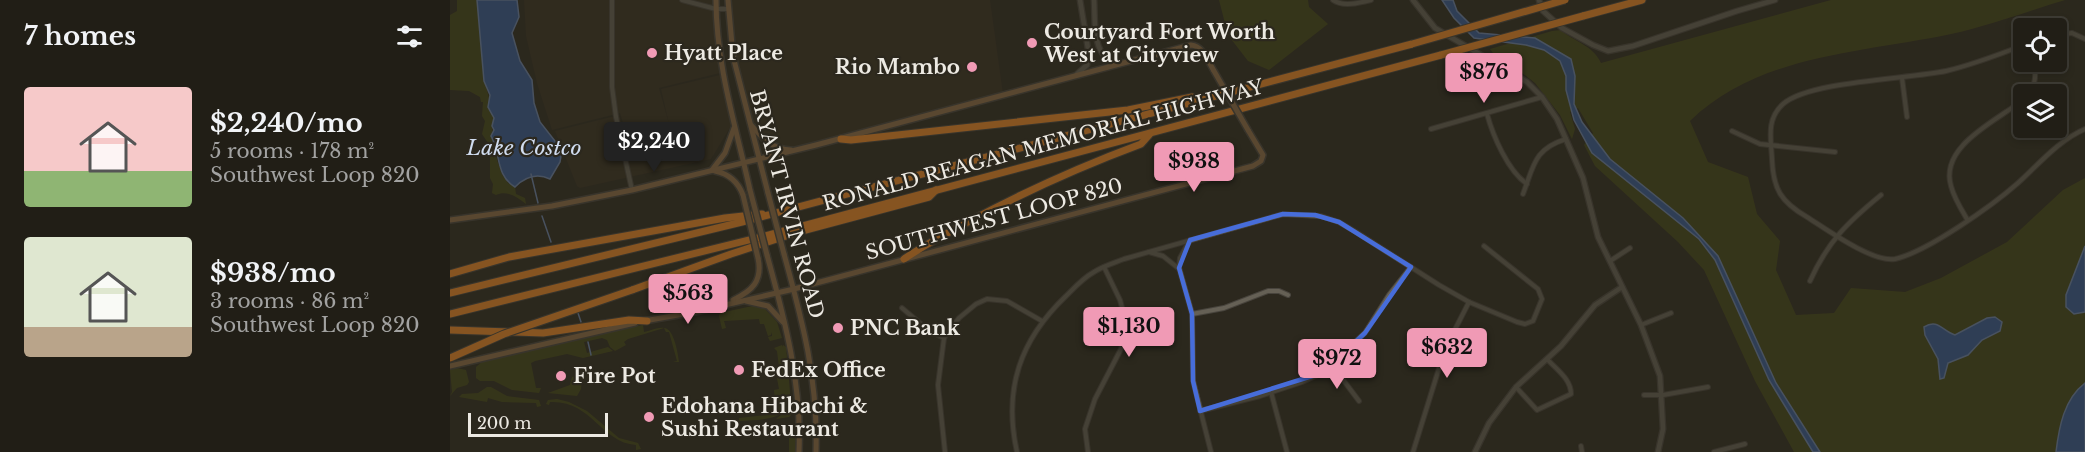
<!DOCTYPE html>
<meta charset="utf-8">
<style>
body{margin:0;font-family:"Libre Baskerville",serif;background:#2d2b23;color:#f1f3f6;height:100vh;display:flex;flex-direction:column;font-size:22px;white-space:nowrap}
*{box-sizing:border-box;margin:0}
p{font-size:20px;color:#a2a2a1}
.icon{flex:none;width:33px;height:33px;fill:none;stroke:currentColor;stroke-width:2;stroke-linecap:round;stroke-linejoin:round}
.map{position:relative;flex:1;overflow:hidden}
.sheet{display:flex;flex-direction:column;background:#211e16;width:450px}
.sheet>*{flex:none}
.fabs{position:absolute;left:1563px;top:18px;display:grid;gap:12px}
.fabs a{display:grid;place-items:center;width:54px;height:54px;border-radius:6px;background:#211e16;box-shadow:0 3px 9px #0003,0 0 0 2px #3e3c35;font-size:30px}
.scale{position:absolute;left:18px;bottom:15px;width:140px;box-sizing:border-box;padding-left:6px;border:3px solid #edeae3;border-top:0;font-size:16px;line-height:21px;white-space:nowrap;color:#edeae3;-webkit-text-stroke:4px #2c281e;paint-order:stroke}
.price{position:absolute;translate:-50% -51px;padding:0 14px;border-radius:6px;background:#f09ab5;color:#111;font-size:20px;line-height:39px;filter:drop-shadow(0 2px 3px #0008)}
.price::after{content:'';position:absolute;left:50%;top:36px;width:18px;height:14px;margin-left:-9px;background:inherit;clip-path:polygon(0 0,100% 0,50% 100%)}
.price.active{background:#222;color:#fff}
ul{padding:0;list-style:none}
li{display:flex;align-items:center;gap:18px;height:150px;padding:0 24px}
li span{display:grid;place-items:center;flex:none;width:168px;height:120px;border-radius:6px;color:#555}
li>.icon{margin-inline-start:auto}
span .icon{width:72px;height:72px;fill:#fffc;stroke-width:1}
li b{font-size:26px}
h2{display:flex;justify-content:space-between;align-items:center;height:72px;padding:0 24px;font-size:26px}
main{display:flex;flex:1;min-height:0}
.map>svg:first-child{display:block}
</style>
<main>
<section class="sheet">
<h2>7 homes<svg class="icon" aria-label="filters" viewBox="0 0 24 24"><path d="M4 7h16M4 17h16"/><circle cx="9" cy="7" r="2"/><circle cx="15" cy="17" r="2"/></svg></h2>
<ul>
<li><span style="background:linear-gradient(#f6c9c9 70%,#8fb573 0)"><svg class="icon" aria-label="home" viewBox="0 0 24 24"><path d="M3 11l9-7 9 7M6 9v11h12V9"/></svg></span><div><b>$2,240/mo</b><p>5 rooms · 178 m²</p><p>Southwest Loop 820</p></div></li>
<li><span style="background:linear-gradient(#dfe7d0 75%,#b9a48a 0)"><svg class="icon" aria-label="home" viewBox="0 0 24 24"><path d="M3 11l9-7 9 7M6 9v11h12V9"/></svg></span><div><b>$938/mo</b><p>3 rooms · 86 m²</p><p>Southwest Loop 820</p></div></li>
</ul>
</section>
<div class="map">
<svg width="1635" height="452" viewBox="0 0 1635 452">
<rect width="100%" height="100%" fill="#2c281e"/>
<!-- built -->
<g fill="#362f20">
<polygon points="74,0 264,0 263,17 270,73 209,88 219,124 211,89 270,75 281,126 261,159 130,188 127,186 105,131 169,115 175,135 215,125 176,133 170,113 102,130 87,83 76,36"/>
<polygon points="278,0 540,0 553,94 427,129 336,150 321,144 301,125 283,56"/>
</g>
<!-- green -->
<g fill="#424617">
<path d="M7,0H27L36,86L44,118L42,126L47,160L52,174L58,183L65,187L66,194L75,198L76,204C67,197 57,190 46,195L42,193L43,184L40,178V153L38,143L32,134L35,121L32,116L33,102H31L30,97L19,91L0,90V15L7,11Z"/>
<polygon points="769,0 858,0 859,7 878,24 819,70 798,61 778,35"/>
<path d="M1381,0H1615C1578,11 1539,26 1501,34C1412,53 1309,54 1240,121L1258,162L1298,177L1307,214L1330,241L1326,270L1346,315L1384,313L1401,288L1455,292L1491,278L1557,242L1613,190L1635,178V452H1344L1305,381L1254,270L1228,242L1145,166L1134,145L1143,133L1128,108L1120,112L1125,129L1122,139L1110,115L1085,83L1057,61L1043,53L1040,49L1102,31L1111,30C1124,42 1143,45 1151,63Z"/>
<polygon points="307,305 315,307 316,310 327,322 332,338 320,341 318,337 322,336 322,332 321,335 318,336 314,324 310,324 309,319 274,321 276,328 272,329 269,316 270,313"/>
<path d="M193,325L194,332C200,331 208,327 214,328C224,328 228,354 229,362H223L227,361L219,332H216L214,328L178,339L174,342L176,345L165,351L160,347L157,340L152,338L134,342L137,353L158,347L163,351L133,358L117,354L85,361L81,363L86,388H91L89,393L62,390L44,381H30L26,378V367L33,361L139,335Z"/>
<path d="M332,345L333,347V345L336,347L342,414L339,417L326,419L337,410L339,401L341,406L340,394C340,422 312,419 289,421V418L326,414L324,390L329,389L325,368L329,367L327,351L324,348Z"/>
<polygon points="7,368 16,370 19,382 17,385 7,388 0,396 2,392 0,370"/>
<polygon points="126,376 127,378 132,378 131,389 127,396 98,393 120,385 122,377"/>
<polygon points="37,387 41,387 57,396 89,400 91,406 87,407 86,403 52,402 38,398 37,402 9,397 12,394 28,393"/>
<path d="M107,399L119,402L137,411L169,438L188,443L191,449L186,450V445C150,442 142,400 100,402L99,405L96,404L98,400Z"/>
<polygon points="315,426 328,429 342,428 343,432 346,431 345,452 339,452 339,438 335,437 335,433 307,428 290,430 290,434 288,435 290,429"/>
</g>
<!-- water -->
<g fill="#335999" stroke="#6b84af" stroke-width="1.5">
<path d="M27,0H67L69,17L62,33L70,61L82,80L84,103L90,122L112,150L110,162L100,179C87,173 75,177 65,187C45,175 51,153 41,136L44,130L42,126L44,118L38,107L40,95L34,81Z"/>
<polygon points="992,0 1003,0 1007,11 1029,33 1085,38 1121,59 1125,76 1124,104 1132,122 1160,159 1233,218 1268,256 1326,383 1370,452 1363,452 1319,380 1265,260 1249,239 1142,153 1124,120 1116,90 1116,76 1110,61 1094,50 1076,45 1024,38 1004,18"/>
<polygon points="1635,246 1635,312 1624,314 1616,307 1616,295"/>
<path d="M1545,317L1552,322L1550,331L1532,340L1518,355L1498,363L1494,378L1490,379L1488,359L1475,335L1474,327C1488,318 1492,331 1505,335L1537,318Z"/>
<path d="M1635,383V452H1606C1609,427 1614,399 1635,383Z"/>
</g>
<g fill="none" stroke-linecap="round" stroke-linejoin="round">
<!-- stream -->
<g stroke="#6b84af" stroke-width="1.5">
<polyline points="81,174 88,203"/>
<polyline points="92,216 101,242"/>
<polyline points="128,313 131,322"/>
<polyline points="138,342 141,355"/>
</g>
<!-- minor casing -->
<g stroke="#48443d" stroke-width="6">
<g id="minor">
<polyline points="162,0 162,87 166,117 182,190"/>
<polyline points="232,0 266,9 278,9"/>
<path d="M883,0C893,7 909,3 921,0"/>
<polyline points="1606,35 1622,33 1635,39"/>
<path d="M1574,45C1548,55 1522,65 1496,71C1458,79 1359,81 1333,104C1316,119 1321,139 1322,159C1323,189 1331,202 1357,217C1376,229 1423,263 1445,259C1477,252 1543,205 1568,183C1589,164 1609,140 1635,129"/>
<polyline points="1452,78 1457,117"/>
<path d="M1579,94C1586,84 1586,74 1584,62"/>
<path d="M1037,114C1043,136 1058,171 1077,184"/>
<polyline points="981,129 1092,97"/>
<polyline points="1282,131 1310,144 1385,152"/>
<path d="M1073,194C1084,165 1084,149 1116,139"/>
<path d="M1517,219C1511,209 1504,198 1501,186C1489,145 1549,120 1574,99"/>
<polyline points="740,240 730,258 729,268 742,314 743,381 761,452"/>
<polyline points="699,252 713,256 728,268"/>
<polyline points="1160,261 1180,248"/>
<path d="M1360,281C1378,241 1398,222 1431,195"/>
<polyline points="452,308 478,330 494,338"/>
<polyline points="742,314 774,308 818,291 829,291 838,295"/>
<polyline points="1191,325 1221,313"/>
<polyline points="882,365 909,401"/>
<path d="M1066,387L1087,410L1121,394C1121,379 1107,370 1097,359"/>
<polyline points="821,392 837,452"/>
<polyline points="1194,395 1213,395 1258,387"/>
<polyline points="750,411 810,396 852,382 872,373 915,333 939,295 961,267"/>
<polyline points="1131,446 1132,452"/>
<polyline points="495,452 488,385 494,338 509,318 526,304 537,299 557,301 592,321"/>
<path d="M567,452C553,389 570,340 616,296C624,288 633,278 644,272C653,266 664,263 674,259L833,214L871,216L889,222L906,232L989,285L1019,302L1067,322L1075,324L1083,321L1092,299L1088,289L1034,246"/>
<polyline points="638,452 635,429 645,399 671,349 674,336 674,315 670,300 654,267"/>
<polyline points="963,452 995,349 1019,302"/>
<polyline points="1264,452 1295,444"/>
</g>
</g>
<!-- tertiary casing -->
<g stroke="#48443d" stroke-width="7">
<g id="tertiary">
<path d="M644,0C645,15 643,42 653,54C658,60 665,61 671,62"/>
<polyline points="963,0 985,28 1077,82 1092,97 1107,119 1133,178 1148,237 1191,325 1210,376 1213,429 1208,452"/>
<polyline points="1089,0 1093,11 1112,28 1143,45 1158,51 1183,46 1287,11 1325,0"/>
<polyline points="627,74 637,65 639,55 630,0"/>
<polyline points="1025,452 1039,423 1066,387 1111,346 1145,305 1172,287"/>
</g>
</g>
<!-- secondary casing -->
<g stroke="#48443d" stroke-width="8">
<g id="secondary">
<path d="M266,0C266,65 286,127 300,190"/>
<polyline points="278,0 283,56 318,193"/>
<path d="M302,126C312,138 324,150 341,150"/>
<polyline points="262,170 275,153 284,128"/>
<path d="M265,171C280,174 288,182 293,195"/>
<path d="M0,220L102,206L182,190L366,145L741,45C753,46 758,61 764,71"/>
<path d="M334,254C353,323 368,379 366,452"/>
<path d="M317,255C335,320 352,385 349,452"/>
<path d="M283,300C302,291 313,281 308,258"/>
<polyline points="296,301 318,306 333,322"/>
<polyline points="194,321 245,312 344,289 803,166 811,161 813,155 798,130"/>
<polyline points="0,366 185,323"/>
</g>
</g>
<!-- motorway casing -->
<g stroke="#48443d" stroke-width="9">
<g id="motorway">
<polyline points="1133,16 1192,0"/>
<polyline points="391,139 401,140 678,110 742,97"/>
<path d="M454,259C474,245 496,234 518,222C574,192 632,166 691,144L699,135"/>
<polyline points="0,274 59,257 275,218 312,214"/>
<polyline points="182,290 281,254 348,232 479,197 486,190"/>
<polyline points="0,293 292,222 962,44"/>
<polyline points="0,314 319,235 991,55"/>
<polyline points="0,330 93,333 179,320 197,321"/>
</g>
</g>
<!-- minor -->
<use href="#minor" stroke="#656055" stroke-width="4"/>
<!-- tertiary -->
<use href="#tertiary" stroke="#656055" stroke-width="4.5"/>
<!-- secondary -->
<use href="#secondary" stroke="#906d47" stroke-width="5"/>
<!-- motorway -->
<use href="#motorway" stroke="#f48a26" stroke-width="7"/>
<!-- secondary-bridge casing -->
<g stroke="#48443d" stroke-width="8" stroke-linecap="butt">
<g id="secondary-bridge">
<polyline points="764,71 798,130"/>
<polyline points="300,190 317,255"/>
<polyline points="318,193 334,254"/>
<polyline points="293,195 308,258"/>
</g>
</g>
<!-- motorway-bridge casing -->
<g stroke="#48443d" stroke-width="9" stroke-linecap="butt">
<g id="motorway-bridge">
<polyline points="962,44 1115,0"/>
<polyline points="991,55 1133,16"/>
<polyline points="0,358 54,334 182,290"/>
</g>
</g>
<!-- secondary-bridge -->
<use href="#secondary-bridge" stroke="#906d47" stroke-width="5"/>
<!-- motorway-bridge -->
<use href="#motorway-bridge" stroke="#f48a26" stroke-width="7"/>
</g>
<!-- marked area -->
<path d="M0 0H1635V452H0ZM833,214L865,215L889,222L961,267L915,333L872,373L750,411L743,381L742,314L729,268L740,240Z" fill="#2c281e" fill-opacity=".55" fill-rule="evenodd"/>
<path fill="none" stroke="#476dda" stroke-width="4.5" stroke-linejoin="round" d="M833,214L865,215L889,222L961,267L915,333L872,373L750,411L743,381L742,314L729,268L740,240Z"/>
<!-- markers -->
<g fill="#f09ab5" stroke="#2c281e" stroke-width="2">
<circle cx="582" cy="43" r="6"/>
<circle cx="202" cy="53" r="6"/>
<circle cx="522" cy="67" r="6"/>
<circle cx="388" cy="328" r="6"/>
<circle cx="289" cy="370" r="6"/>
<circle cx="111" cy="376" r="6"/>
<circle cx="199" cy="417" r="6"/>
</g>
<g text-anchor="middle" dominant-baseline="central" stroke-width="4.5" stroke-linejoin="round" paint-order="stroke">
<!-- poi labels -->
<g font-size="20" font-weight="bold" fill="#edeae3" stroke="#2c281e" text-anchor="start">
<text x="594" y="32">Courtyard Fort Worth<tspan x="594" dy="23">West at Cityview</tspan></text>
<text x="214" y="53">Hyatt Place</text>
<text x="510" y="67" text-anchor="end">Rio Mambo</text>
<text x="400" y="328">PNC Bank</text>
<text x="301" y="370">FedEx Office</text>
<text x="123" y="376">Fire Pot</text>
<text x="211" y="406">Edohana Hibachi &amp;<tspan x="211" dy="23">Sushi Restaurant</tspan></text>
</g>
<!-- street labels -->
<g font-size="20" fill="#edeae3" stroke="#2c281e">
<text transform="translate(593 145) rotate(-15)">RONALD REAGAN MEMORIAL HIGHWAY</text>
<text transform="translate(337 204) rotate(75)">BRYANT IRVIN ROAD</text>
<text transform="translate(544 219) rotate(-15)">SOUTHWEST LOOP 820</text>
</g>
<!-- water labels -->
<g font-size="21" font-style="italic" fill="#d0dcef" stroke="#2c281e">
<text x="74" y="148">Lake Costco</text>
</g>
</g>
</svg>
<div class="fabs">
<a><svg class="icon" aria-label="locate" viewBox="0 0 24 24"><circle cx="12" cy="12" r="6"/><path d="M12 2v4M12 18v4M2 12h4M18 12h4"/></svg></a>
<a><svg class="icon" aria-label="layers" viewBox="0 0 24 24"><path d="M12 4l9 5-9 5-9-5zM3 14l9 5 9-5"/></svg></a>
</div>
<div class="scale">200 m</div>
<b class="price" style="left:1034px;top:104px">$876</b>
<b class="price active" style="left:204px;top:173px">$2,240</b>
<b class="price" style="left:744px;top:193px">$938</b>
<b class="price" style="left:238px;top:325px">$563</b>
<b class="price" style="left:679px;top:358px">$1,130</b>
<b class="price" style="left:997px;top:379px">$632</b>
<b class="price" style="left:887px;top:390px">$972</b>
</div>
</main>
